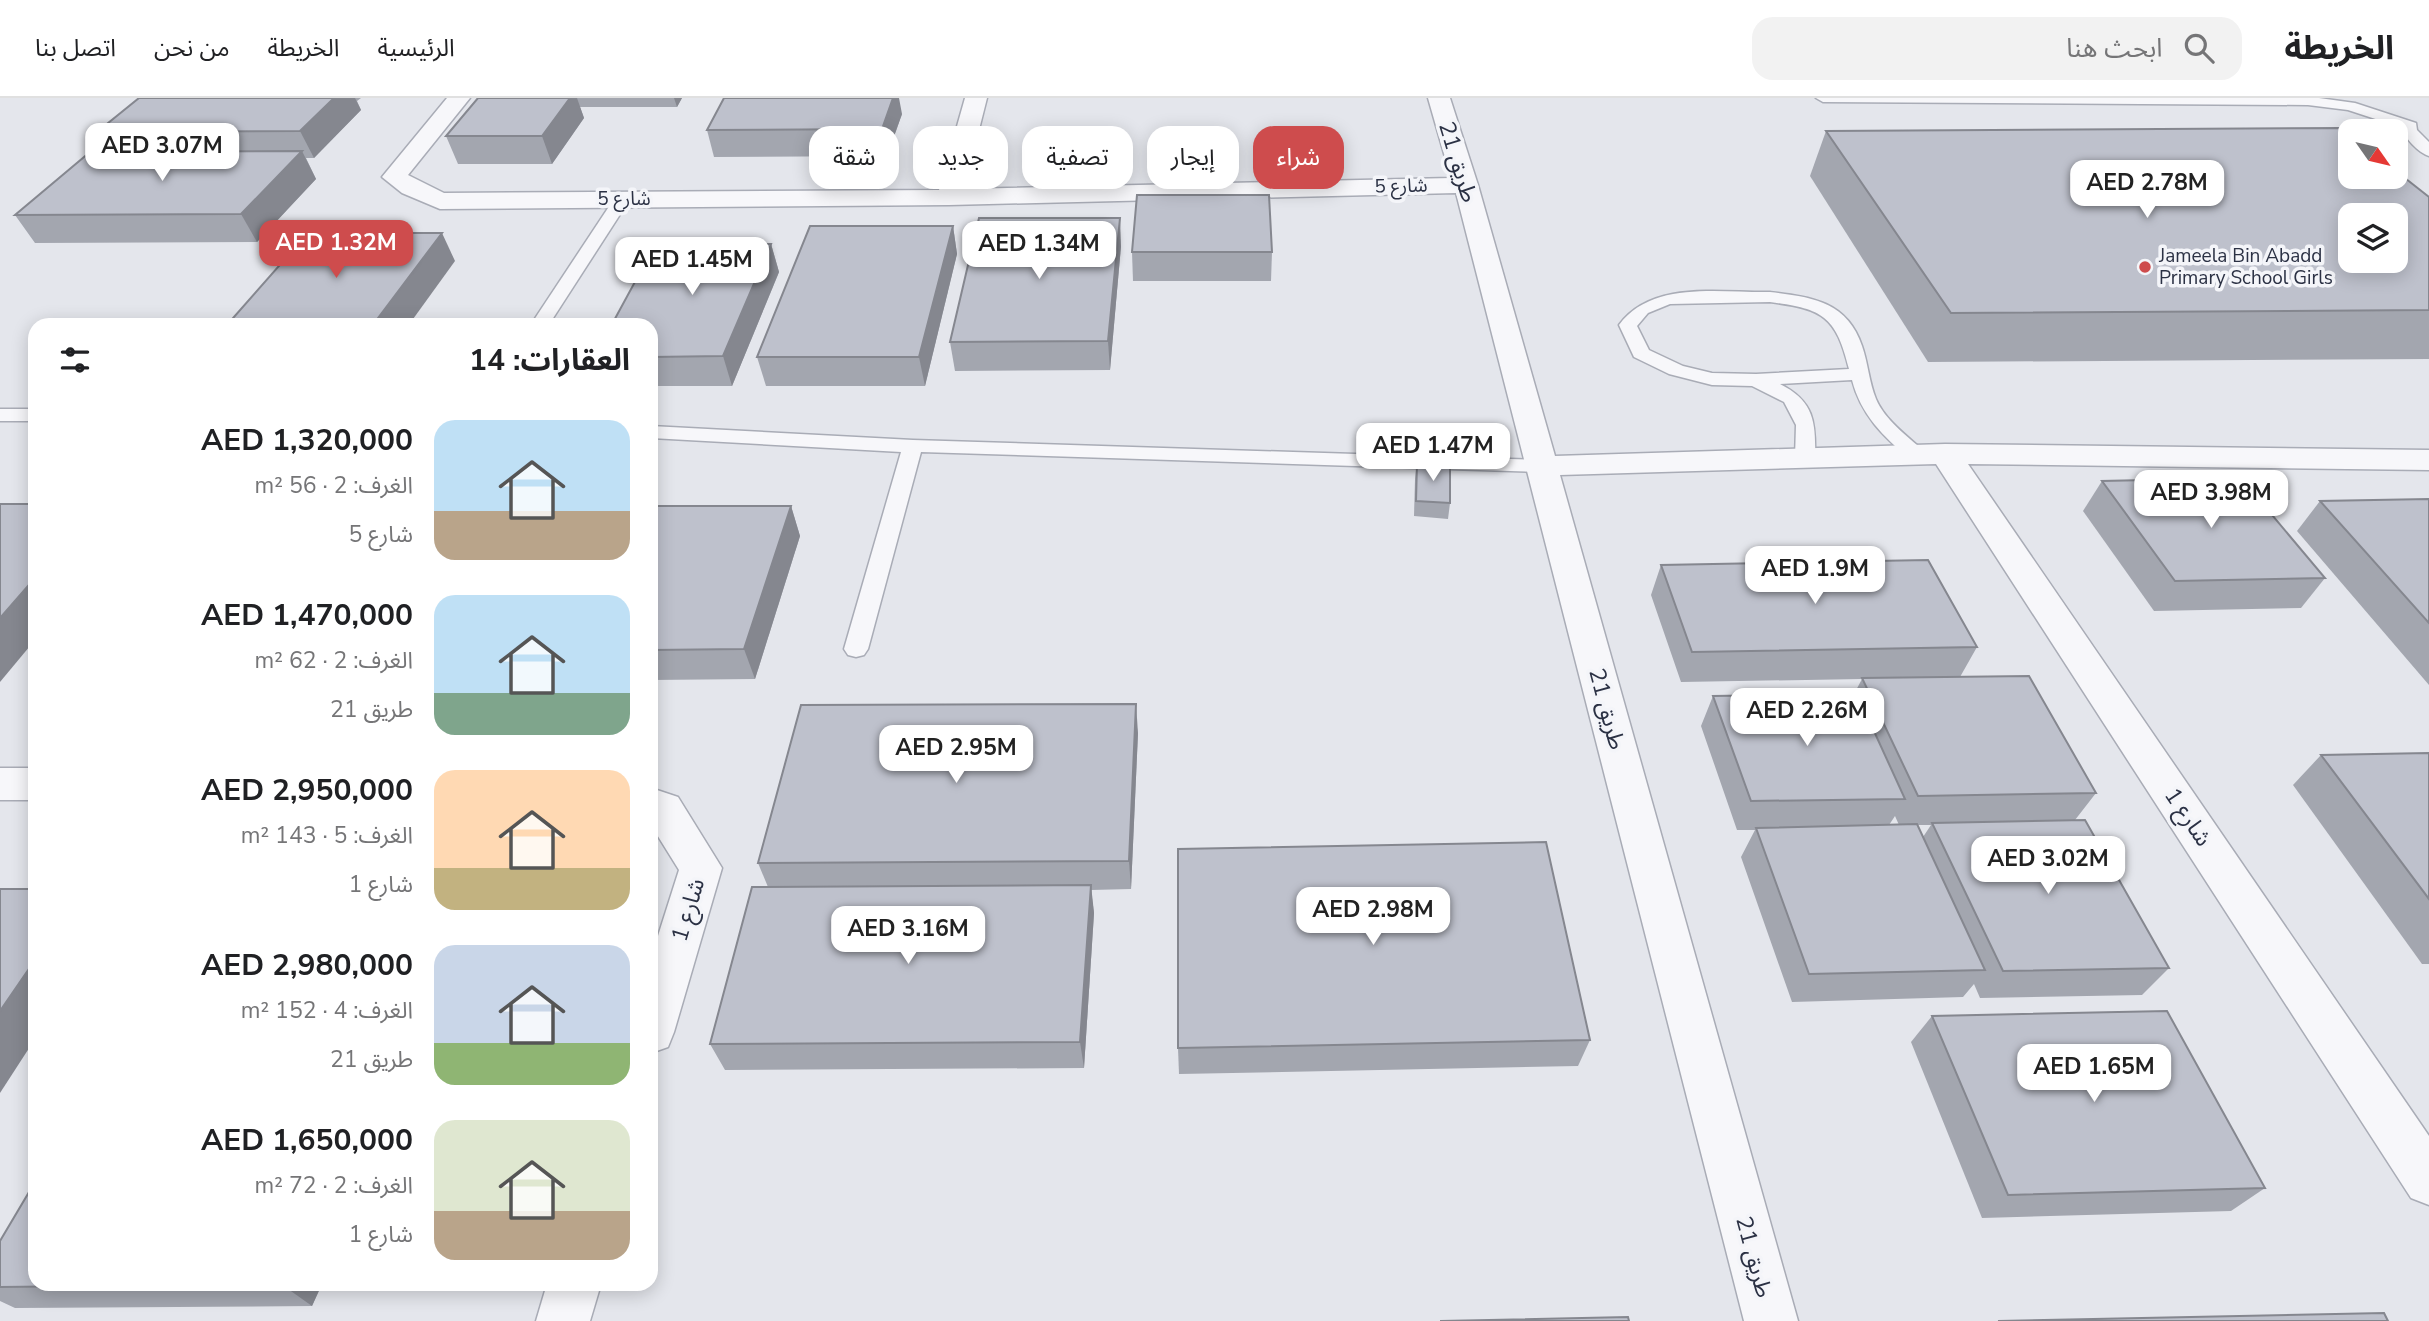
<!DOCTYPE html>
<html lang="ar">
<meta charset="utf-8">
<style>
body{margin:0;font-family:"Nunito Sans","Noto Sans Arabic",sans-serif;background:#f2f2f2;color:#202124;direction:rtl;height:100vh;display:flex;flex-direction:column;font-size:26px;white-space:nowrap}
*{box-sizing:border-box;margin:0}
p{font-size:23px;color:#757577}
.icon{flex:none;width:38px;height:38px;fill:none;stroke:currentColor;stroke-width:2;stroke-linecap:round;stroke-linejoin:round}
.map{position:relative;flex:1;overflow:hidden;direction:ltr}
.side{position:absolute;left:28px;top:220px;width:630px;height:973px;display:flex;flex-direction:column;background:#fff;border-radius:21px;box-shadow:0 4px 18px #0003;direction:rtl}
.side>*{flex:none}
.guide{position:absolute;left:679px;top:28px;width:665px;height:63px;direction:rtl;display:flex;gap:14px}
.needle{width:46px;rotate:124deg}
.tools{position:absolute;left:2338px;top:21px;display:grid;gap:14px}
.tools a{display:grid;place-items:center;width:70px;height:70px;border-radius:14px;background:#fff;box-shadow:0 4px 18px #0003;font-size:35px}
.price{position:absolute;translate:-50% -60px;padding:0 16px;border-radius:14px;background:#fff;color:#222;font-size:23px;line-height:46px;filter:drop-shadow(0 2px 4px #0008)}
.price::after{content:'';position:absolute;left:50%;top:42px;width:21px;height:16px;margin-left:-10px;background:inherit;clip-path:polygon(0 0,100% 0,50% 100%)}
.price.on{background:#ce4c4d;color:#fff}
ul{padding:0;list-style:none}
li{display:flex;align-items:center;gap:21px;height:175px;padding:0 28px}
li span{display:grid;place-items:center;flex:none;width:196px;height:140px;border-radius:21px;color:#555}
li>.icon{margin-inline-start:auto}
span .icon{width:84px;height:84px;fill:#fffc;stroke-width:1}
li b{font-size:30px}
h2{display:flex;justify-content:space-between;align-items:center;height:84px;padding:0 28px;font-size:30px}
.chip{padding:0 24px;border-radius:21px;background:#fff;box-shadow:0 4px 18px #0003;font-size:24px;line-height:63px}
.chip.on{background:#ce4c4d;color:#fff}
header{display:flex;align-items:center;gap:42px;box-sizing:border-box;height:98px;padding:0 35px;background:#fff;border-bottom:2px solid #e0e0e0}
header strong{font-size:33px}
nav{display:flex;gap:38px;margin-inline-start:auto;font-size:24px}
.search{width:490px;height:63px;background:#f2f2f2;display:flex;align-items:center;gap:18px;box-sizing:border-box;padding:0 24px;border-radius:21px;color:#757577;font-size:26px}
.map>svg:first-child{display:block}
</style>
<header>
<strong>الخريطة</strong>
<div class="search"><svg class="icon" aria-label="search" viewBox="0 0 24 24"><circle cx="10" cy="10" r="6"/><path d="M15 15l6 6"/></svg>ابحث هنا</div>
<nav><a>الرئيسية</a><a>الخريطة</a><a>من نحن</a><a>اتصل بنا</a></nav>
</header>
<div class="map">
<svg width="2429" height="1223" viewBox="0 0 2429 1223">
<rect width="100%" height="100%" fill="#e4e6ec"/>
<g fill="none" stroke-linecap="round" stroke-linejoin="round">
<!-- service casing -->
<g stroke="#a9acb6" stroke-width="3">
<g id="service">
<path d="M1816,0H2319L2355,5L2416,25L2417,32L2429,44V58C2419,55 2403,39 2403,30L2348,12L2308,7L1823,4Z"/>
<polygon points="622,96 630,101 548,228 530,228 616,98"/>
<path d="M1770,194C1811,199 1847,203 1862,248C1868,265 1869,284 1876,301C1885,322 1907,338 1924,353L1927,357L1924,361H1910C1883,338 1861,317 1852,282L1780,286C1814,303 1816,324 1815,360L1812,364H1798L1795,360L1796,327L1784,304L1752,288L1712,287L1669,276L1634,259L1619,227C1652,182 1720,195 1770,194ZM1770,204C1823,211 1836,218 1849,271L1756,276L1712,275L1683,268L1649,252L1637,228L1648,215L1670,206Z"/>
<rect x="0" y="311" width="35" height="12"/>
<polygon points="651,328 913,342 1542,362 1552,368 1542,374 921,354 868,551 864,557 856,559 848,557 844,551 901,354 651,340"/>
</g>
</g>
<!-- minor casing -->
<g stroke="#a9acb6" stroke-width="3">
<g id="minor">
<polygon points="447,0 470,0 408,77 444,95 939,92 965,0 987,0 964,91 1451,80 1428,0 1450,0 1478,87 1555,358 1945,346 2429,352 2429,372 1968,366 2429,1038 2429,1107 2411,1100 1936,366 1560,377 1798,1223 1744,1223 1456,95 949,107 440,111 402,95 382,79"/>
<rect x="0" y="670" width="35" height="32"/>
<polygon points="651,690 678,699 722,770 674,934 668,949 651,955 651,860 679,772 651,727"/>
<polygon points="547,1186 601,1186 590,1223 536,1223"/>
</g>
</g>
<!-- service -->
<use href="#service" fill="#f7f7fa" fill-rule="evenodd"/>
<!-- minor -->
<use href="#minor" fill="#f7f7fa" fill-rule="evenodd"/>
</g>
<!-- wall -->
<g fill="#a3a6af" fill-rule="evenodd">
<polygon points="139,0 361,0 357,3 361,12 314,60 306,60 316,81 257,144 35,145 15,117 110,54 97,34"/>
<polygon points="478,0 682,0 677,9 580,9 584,20 552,66 458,66 446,38"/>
<polygon points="902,16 887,58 714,59 707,32"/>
<polygon points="1826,33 2429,99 2429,261 1928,264 1810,78"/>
<polygon points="953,128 957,156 925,288 766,288 757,259"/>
<polygon points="771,146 779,174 732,288 651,288 651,228"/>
<polygon points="1121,148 1110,272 955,273 950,244"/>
<polygon points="1132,154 1272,154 1271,183 1133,183"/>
<polygon points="1417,365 1450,405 1448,421 1414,418 1415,381"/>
<polygon points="2102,383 2325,480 2301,510 2154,513 2083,413"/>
<polygon points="2429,401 2429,587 2297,433 2320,403"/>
<polygon points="651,408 791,408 800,438 755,581 651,582"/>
<path d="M1661,467L1977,549L1960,579L2096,695L2075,722L2169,870L2142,897L1980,900L1974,886L1963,899L1792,904L1741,759L1755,732H1737L1701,628L1713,598L1854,596L1862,581L1681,584L1651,497ZM1895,718L1899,727H1889ZM1917,727H1931L1923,739Z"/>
<polygon points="1138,635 1131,791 1091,792 1094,815 1084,970 725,972 710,946 768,789 758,765"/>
<polygon points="2429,655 2429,866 2422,866 2293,687 2321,657"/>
<polygon points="1932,918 2265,1090 2231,1113 1982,1120 1911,944"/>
<polygon points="1590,942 1578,968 1179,976 1178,950"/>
<polygon points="0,1143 35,1186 322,1186 312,1208 15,1210 0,1203"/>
</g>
<!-- shaded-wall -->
<g fill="#85878f">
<polygon points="334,0 355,0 361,12 314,60 300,33"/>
<polygon points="570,0 577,0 584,20 552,66 542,38"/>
<polygon points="674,0 682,0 677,9"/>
<polygon points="893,0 899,0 902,16 887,58 882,31"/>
<polygon points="302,53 316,81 257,144 241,116"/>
<polygon points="1120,120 1121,148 1110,272 1108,243"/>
<polygon points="953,128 957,156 925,288 919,259"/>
<polygon points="442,135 455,163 408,228 372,228"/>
<polygon points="771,146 779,174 732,288 723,258"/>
<polygon points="791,408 800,438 755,581 744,551"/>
<polygon points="35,480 35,542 0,584 0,520"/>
<polygon points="1136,606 1138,635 1131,791 1129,763"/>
<polygon points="1091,787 1094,815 1084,970 1080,944"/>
<polygon points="35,862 35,941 0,995 0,913"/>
<polygon points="281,1186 322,1186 312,1208"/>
</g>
<!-- building -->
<g fill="#bec1cc" stroke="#85878f" stroke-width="2" fill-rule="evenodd">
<polygon points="139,0 334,0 300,33 97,34"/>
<polygon points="478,0 570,0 542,38 446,38"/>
<polygon points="724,0 893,0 882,31 707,32"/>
<path d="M2342,30L2350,37V79H2396V73L2429,99V212L1951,215L1826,33ZM2350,117H2396V163H2350Z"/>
<polygon points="302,53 241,116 15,117 90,54"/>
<polygon points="1137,97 1269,97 1272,154 1132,154"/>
<polygon points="979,120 1120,120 1108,243 950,244"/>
<polygon points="810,128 953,128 919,259 757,259"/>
<polygon points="308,135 442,135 372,228 226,228"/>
<polygon points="771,146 723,258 651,259 651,228 611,228 655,147"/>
<polygon points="1417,365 1450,368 1450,405 1416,403"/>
<polygon points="2241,380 2325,480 2175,483 2102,383"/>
<polygon points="2429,401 2429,525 2320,403"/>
<polygon points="0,406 35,406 35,480 0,520"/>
<polygon points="651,408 791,408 744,551 651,552"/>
<polygon points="1928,462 1977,549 1692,554 1661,467"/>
<polygon points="2029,578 2096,695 1918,698 1862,580"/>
<polygon points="1857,596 1905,701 1751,703 1713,598"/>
<polygon points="1136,606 1129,763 758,765 801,607"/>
<polygon points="2429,655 2429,801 2321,657"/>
<polygon points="2085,722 2169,870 2003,873 1932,725"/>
<polygon points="1917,726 1985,872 1809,876 1756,730"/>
<polygon points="1546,744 1590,942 1178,950 1178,751"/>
<polygon points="1091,787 1080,944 710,946 752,789"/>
<polygon points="0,791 35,791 35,862 0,913"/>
<polygon points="2167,913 2265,1090 2008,1097 1932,918"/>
<polygon points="35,1084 35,1186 281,1186 0,1189 0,1143"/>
<polygon points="2384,1215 2388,1223 1998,1223"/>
<polygon points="1628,1219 1629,1223 1440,1223"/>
</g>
<!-- markers -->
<circle fill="#ce4c4d" stroke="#f4f5f9" stroke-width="2.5" cx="2145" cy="169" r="7"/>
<g text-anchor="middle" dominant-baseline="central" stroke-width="7" stroke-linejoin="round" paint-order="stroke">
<!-- far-street labels -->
<g font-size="19" fill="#2b3144" stroke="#f4f5f9">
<text transform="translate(1401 88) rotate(-1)">شارع 5</text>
<text x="624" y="101">شارع 5</text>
</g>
<!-- far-poi labels -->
<g font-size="19" fill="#2b3144" stroke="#f4f5f9" text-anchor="start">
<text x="2159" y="158">Jameela Bin Abadd<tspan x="2159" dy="22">Primary School Girls</tspan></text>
</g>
<!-- street labels -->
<g font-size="23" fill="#2b3144" stroke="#f4f5f9">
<text transform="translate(1458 64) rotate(73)">طريق 21</text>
<text transform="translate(1607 611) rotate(75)">طريق 21</text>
<text transform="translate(2188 719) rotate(56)">شارع 1</text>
<text transform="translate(688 812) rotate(-73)">شارع 1</text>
<text transform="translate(1754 1159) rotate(75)">طريق 21</text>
</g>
</g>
</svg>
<div class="tools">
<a><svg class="needle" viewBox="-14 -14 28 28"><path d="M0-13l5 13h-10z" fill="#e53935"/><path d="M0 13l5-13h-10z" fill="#757577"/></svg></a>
<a><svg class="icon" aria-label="layers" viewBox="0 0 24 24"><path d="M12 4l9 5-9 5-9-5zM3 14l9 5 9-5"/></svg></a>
</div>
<b class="price" style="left:162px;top:85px">AED 3.07M</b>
<b class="price" style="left:2147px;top:122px">AED 2.78M</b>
<b class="price on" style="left:336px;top:182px">AED 1.32M</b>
<b class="price" style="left:1039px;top:183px">AED 1.34M</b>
<b class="price" style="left:692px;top:199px">AED 1.45M</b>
<b class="price" style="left:1433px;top:385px">AED 1.47M</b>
<b class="price" style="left:2211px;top:432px">AED 3.98M</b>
<b class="price" style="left:1815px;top:508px">AED 1.9M</b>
<b class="price" style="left:1807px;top:650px">AED 2.26M</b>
<b class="price" style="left:956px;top:687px">AED 2.95M</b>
<b class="price" style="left:2048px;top:798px">AED 3.02M</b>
<b class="price" style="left:1373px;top:849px">AED 2.98M</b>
<b class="price" style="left:908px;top:868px">AED 3.16M</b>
<b class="price" style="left:2094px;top:1006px">AED 1.65M</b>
<div class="guide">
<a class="chip on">شراء</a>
<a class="chip">إيجار</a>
<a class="chip">تصفية</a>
<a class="chip">جديد</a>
<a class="chip">شقة</a>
</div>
<section class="side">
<h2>العقارات: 14<svg class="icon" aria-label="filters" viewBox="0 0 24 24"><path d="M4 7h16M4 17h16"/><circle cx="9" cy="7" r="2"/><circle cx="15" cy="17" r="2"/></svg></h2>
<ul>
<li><span style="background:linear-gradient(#bfe0f5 65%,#b9a48a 0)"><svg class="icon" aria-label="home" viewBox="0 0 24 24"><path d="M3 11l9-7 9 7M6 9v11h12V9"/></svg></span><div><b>AED 1,320,000</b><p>الغرف: 2 · 56 m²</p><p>شارع 5</p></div></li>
<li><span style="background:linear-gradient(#bfe0f5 70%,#7fa58c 0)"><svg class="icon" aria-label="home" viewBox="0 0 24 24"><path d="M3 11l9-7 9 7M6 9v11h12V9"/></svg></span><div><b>AED 1,470,000</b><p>الغرف: 2 · 62 m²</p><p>طريق 21</p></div></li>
<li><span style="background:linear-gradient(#ffd9b3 70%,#c2b280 0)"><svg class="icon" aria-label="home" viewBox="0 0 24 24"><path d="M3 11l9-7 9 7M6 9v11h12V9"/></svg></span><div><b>AED 2,950,000</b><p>الغرف: 5 · 143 m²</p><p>شارع 1</p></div></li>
<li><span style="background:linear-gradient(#c9d6e8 70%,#8fb573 0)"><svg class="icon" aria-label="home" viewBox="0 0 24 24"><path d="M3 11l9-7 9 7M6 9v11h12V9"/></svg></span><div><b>AED 2,980,000</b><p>الغرف: 4 · 152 m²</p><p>طريق 21</p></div></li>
<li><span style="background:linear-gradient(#dfe7d0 65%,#b9a48a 0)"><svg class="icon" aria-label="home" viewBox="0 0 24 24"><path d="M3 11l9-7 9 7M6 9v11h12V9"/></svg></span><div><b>AED 1,650,000</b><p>الغرف: 2 · 72 m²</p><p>شارع 1</p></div></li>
</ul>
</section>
</div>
